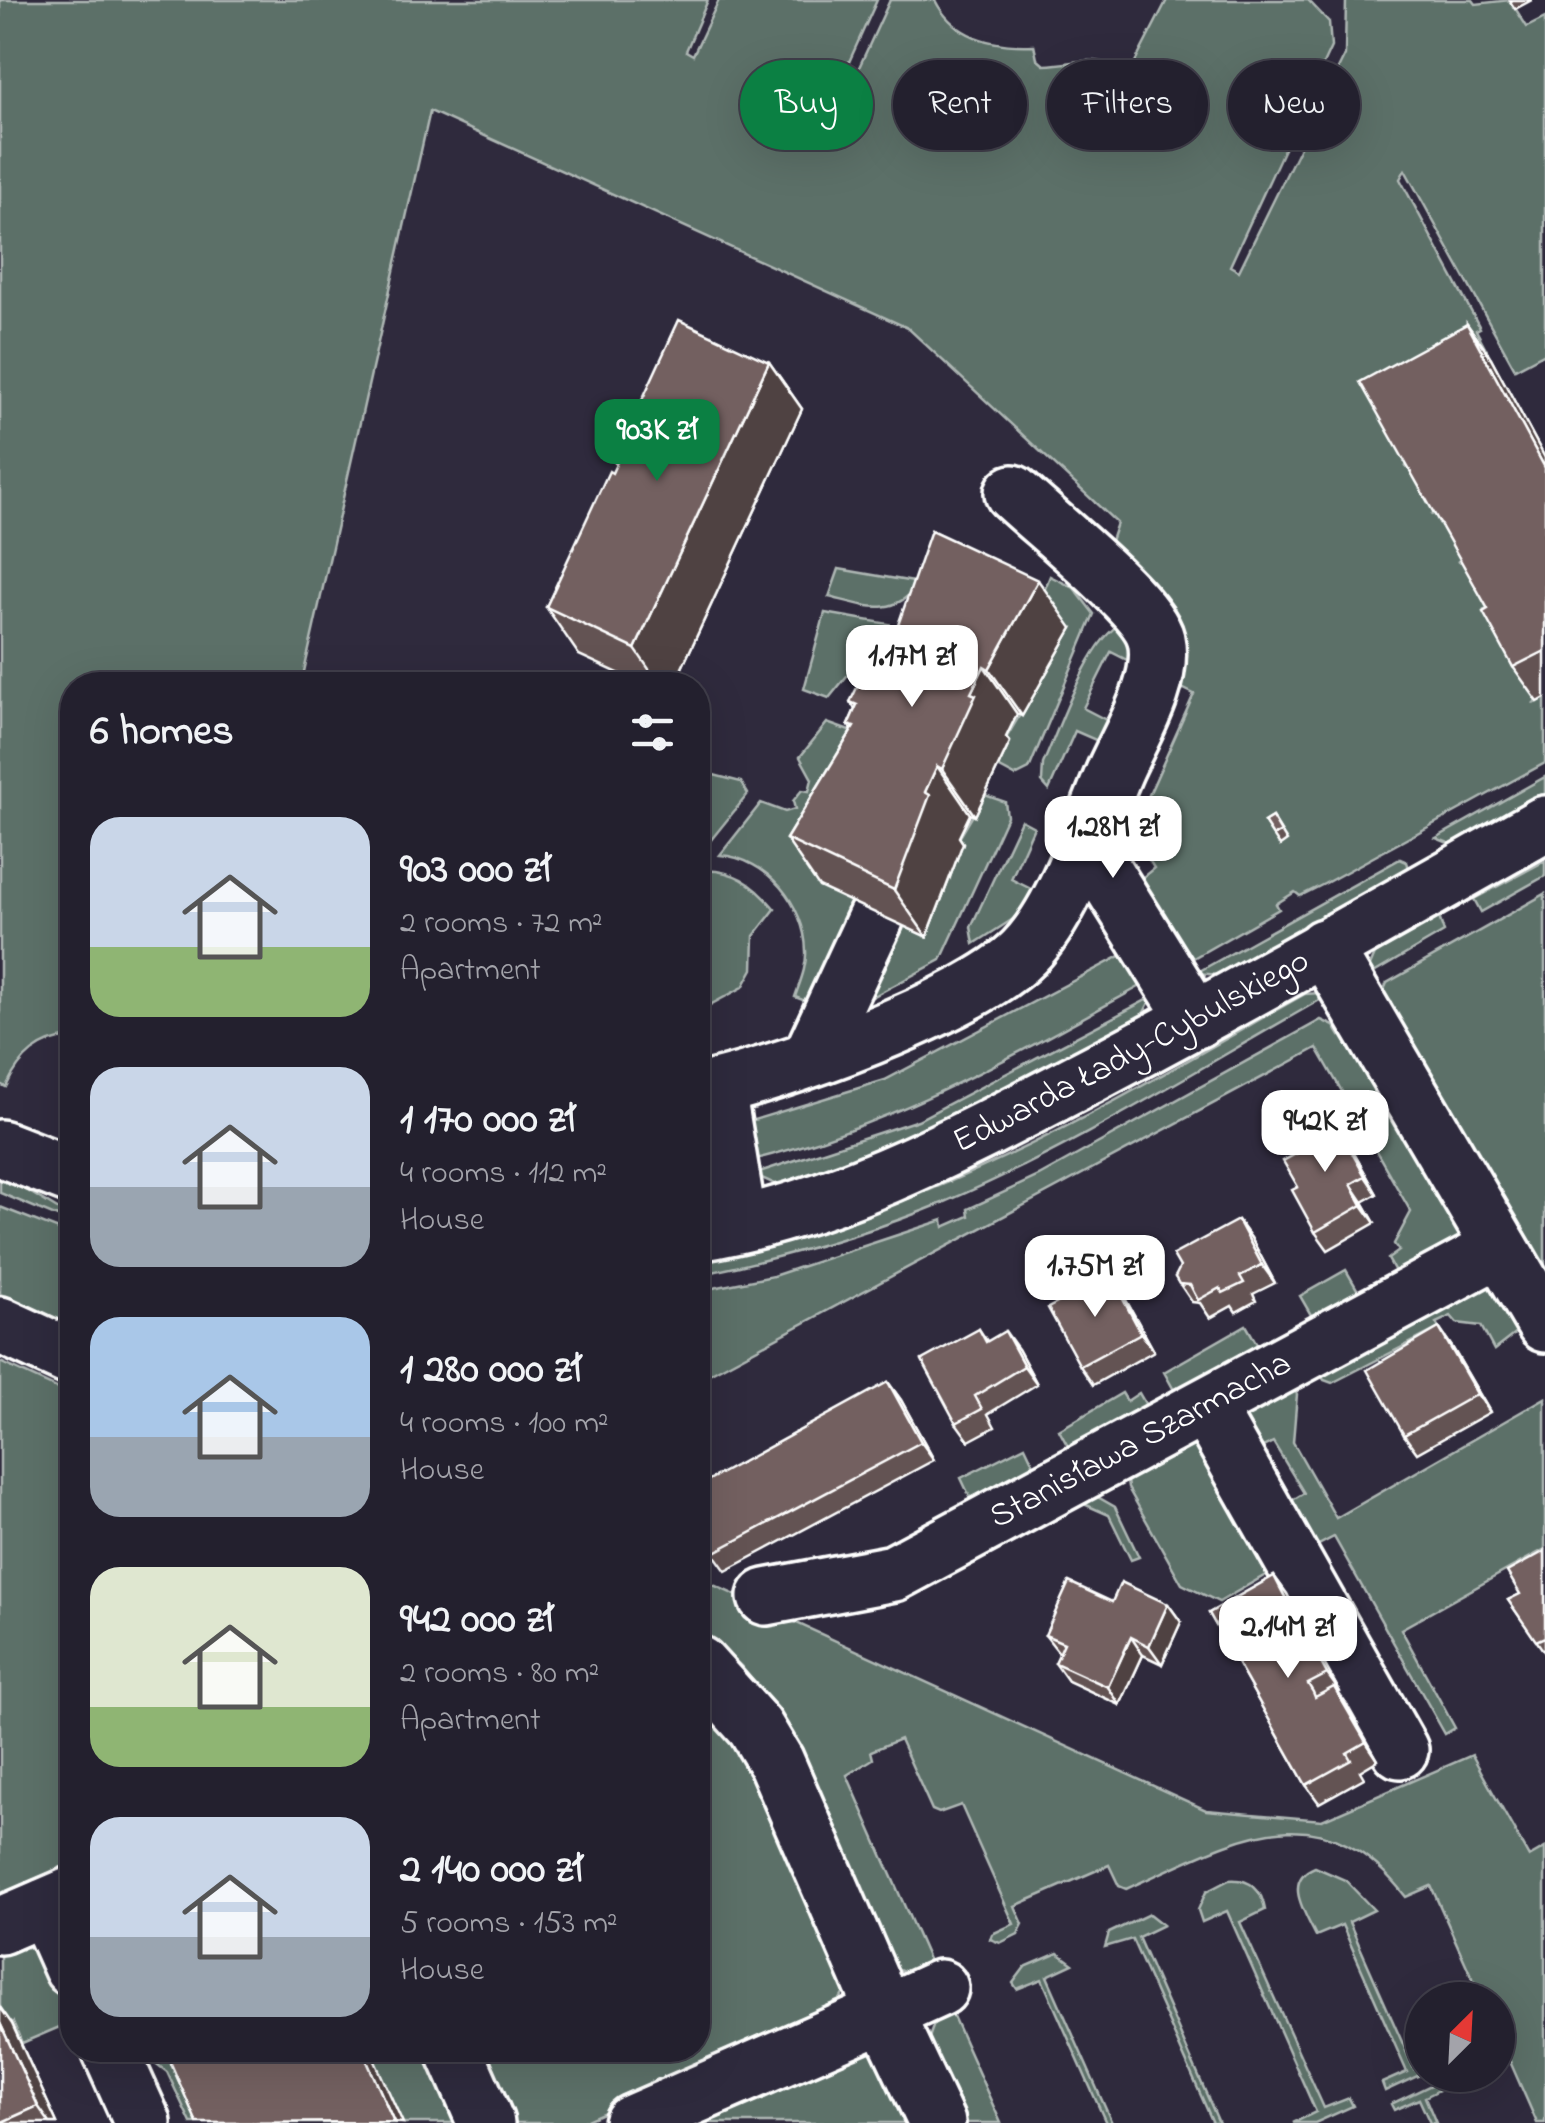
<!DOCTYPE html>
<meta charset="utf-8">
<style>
body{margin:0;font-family:"Indie Flower",sans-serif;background:#2f2d3a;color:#f1f3f6;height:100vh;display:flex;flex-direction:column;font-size:38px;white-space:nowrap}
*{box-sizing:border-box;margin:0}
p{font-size:32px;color:#a3a3aa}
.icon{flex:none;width:55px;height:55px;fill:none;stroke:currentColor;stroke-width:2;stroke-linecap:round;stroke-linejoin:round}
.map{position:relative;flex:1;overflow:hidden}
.details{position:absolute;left:60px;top:672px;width:650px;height:1390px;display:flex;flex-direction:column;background:#23202e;border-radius:40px;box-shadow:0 10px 40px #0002,0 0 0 2px #403e4a}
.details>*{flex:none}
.banner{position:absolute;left:740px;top:60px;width:655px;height:90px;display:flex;gap:20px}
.needle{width:65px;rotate:24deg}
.controls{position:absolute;left:1405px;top:1982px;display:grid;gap:20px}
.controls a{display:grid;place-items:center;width:110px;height:110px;border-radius:50%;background:#23202e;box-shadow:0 10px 40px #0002,0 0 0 2px #403e4a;font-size:50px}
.price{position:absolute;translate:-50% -85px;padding:0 22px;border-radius:20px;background:#fff;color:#222;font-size:32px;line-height:65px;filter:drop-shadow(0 2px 5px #0008)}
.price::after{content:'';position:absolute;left:50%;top:60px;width:30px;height:22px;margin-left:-15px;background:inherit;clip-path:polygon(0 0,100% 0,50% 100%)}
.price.selected{background:#0b8043;color:#fff}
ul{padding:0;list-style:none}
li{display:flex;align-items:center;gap:30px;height:250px;padding:0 30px}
li span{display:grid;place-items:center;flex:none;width:280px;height:200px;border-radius:30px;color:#555}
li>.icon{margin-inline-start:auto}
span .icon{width:120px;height:120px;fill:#fffc;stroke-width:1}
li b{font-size:42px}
h2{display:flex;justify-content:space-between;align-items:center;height:120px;padding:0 30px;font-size:42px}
.tag{padding:0 35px;border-radius:45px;background:#23202e;box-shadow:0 10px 40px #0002,0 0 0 2px #403e4a;font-size:35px;line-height:90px}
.tag.selected{background:#0b8043;color:#fff}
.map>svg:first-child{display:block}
</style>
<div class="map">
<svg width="1545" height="2123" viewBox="0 0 1545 2123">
<rect width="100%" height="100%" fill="#2f2a3d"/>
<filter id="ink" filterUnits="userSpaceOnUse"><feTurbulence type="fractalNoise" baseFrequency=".01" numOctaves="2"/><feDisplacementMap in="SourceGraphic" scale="20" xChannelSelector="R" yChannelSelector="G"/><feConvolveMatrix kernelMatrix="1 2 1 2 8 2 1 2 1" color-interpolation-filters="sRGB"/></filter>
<g filter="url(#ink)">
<!-- green -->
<g fill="#5c6f68" stroke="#aeb7b4" stroke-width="2.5">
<path d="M0,0H708L686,51L693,55L719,0H877L830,104L839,111L890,0H935C954,38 994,47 1034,45L1037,59L1044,65C1086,63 1085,53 1130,72L1167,0H1308L1329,22L1331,47L1230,266L1239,271L1345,55L1346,0H1473L1476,4L1510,0L1527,27L1545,18V353L1515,369L1405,170L1400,179L1480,328L1476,330L1491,358L1379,418H1385L1409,464L1405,467L1410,465L1435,511L1431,515L1436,513L1461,559L1457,562L1462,561L1487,608L1483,611L1492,607L1537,700L1533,704L1545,698V763L1324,884L1300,896L1295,892L1276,904L1279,909L1181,965L1137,882L1154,868L1125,820L1105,827L1113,804L1140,815L1194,694L1170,682L1106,556L1117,523L908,328L430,111L301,685H72V1037C39,1040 20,1057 6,1087L0,1084Z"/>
<path d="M839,569L919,583C895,619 866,606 829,597Z"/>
<polygon points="1050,576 1074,588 1094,614 1029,769 1015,776 998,767 1009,743 1005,740 1071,628 1036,611"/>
<polygon points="825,613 889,624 829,698 804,689"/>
<path d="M1122,623L1137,665L1111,652L1083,708L1110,722L1100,742L1075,731L1049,790L1042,782L1043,764C1059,729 1088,640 1122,623Z"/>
<path d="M827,723L886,744L856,904L813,1004L795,997C800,982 807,966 806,951C805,905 767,858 720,855L761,803L785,812L795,809L793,801L802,790L809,791L812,779L800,757Z"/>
<polygon points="706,773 741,782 748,794 698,856 698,776"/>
<polygon points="1545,777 1545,796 1456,846 1436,838"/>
<polygon points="985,795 1005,802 1007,816 941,960 859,1004 892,921 927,936 950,878 947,876 958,840"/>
<polygon points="1021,820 1034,827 1011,879 1033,890 1021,914 974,944 971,927"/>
<polygon points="1400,859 1407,862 1411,874 1220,975 1196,973"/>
<polygon points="1545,861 1545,876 1481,912 1474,899"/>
<path d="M698,871C732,867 754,884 775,909L754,936L753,969L743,987L708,1006L698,1005Z"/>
<polygon points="1545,894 1545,1306 1382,994 1387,983"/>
<polygon points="1439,917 1444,932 1365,978 1375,954"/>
<path d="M1130,951L1150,981C1015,1055 894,1126 744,1162L737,1125L885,1080Z"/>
<path d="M1320,993L1327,996C1202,1066 1078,1146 945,1202C865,1235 782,1258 698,1275V1258C918,1223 1113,1102 1305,994Z"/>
<polygon points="1152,997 1139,1022 1010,1094 879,1151 777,1185 753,1174 918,1120"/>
<polygon points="1321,1020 1334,1026 1340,1036 1351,1029 1469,1232 1405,1289 1388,1259 1399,1251 1394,1244 1411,1212 1317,1048 698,1380 698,1291 773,1276 943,1220 944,1227 969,1216 968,1209 1039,1176"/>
<polygon points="0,1174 72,1218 72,1223 0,1193"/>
<polygon points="0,1207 72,1235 72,1327 0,1294"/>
<polygon points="1346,1270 1368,1308 1322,1334 1300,1296"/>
<polygon points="1477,1284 1497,1286 1521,1329 1494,1350 1481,1326 1457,1323 1451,1316 1436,1323 1439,1328 1332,1383 1324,1380 1320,1373"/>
<polygon points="1246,1325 1267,1361 1184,1408 1164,1372"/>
<polygon points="0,1362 72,1395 72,1863 0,1895"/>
<polygon points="1289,1382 1297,1394 1293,1442 1336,1518 1545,1398 1545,1549 1401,1629 1455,1728 1445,1734 1334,1537 1305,1552 1281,1507 1304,1493 1273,1442 1248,1454 1238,1409"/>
<polygon points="1122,1393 1127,1401 1139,1393 1150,1412 1071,1452 1059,1430"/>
<polygon points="1193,1438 1281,1566 1219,1602 1182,1584 1128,1488 1126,1474"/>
<polygon points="1025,1446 1043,1484 978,1514 961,1478"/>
<polygon points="1089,1492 1115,1507 1139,1557 1131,1560 1109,1515 1068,1497"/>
<path d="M698,1578L1206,1810L1322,1820L1472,1755L1529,1857L1545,1848V2123H1537L1498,2034V2000H1482L1431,1886L1406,1897C1318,1783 1232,1842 1126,1889L1119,1886L1109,1865L1015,1906L1023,1924L1018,1934L1000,1943L990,1939L992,1934L1014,1924L961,1805L939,1813L932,1810L900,1739L871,1751L873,1759L847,1775L930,1964C916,1971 908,1976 894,1966L772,1705L741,1666L698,1626Z"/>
<polygon points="698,1691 752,1765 847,1987 833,2012 580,2123 503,2123 471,2050 698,2050"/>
<path d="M1315,1867L1345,1880L1374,1910L1349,1922L1414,2069L1422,2066V2074L1385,2091L1382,2083L1407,2072L1342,1925L1316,1936C1305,1913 1282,1880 1315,1867Z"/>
<path d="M1229,1880C1250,1878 1262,1890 1265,1910L1240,1922L1324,2108L1349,2098L1353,2106L1315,2123H1293L1316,2112L1227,1911L1202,1922L1198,1910L1206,1892Z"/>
<polygon points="1149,1914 1163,1925 1138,1937 1219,2123 1213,2123 1132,1939 1105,1947 1109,1933"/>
<polygon points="25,1945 42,1953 71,2009 62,2026 22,2043 13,2022 0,2028 0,1947"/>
<polygon points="1058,1953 1073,1964 1047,1976 1112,2123 1106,2123 1042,1979 1017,1989 1013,1983 1025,1967"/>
<polygon points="952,2014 1001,2123 967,2123 929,2038 935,2021"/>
<polygon points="869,2046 879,2053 914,2123 681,2123"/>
<polygon points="154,2050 429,2050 462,2123 191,2123 167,2072 149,2058"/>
<polygon points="1448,2077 1451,2084 1425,2097 1436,2123 1430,2123 1419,2099 1394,2110 1391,2104"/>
</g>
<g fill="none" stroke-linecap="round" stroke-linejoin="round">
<!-- minor casing -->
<g stroke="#fff" stroke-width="62">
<g id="minor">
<polyline points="1084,840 1196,1020"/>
<polyline points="1324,947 1545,1324"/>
<polyline points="812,1055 876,917"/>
<polyline points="717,1088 739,1223"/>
<path d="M698,1092C776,1076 969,1008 1024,952C1066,909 1092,823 1116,768C1133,731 1165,680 1156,639C1148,604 1043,522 1013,493"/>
<polyline points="0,1148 72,1176"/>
<path id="s1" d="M698,1233C841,1209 964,1141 1091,1075C1244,995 1394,909 1545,824"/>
<polyline points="0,1325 72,1358"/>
<polyline points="1207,1409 1400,1750"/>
<path id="s2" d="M766,1597L894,1573L1500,1248"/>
<polyline points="698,1664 755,1727 776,1762 885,2013 940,1988"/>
<polyline points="45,1907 72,1968"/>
<polyline points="0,1926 72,1895"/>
<polyline points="110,2050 143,2123"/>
<polyline points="454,2050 486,2123"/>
<polyline points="632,2123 885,2013 937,2123"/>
</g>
</g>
<!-- minor -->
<use href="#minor" stroke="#2f2a3d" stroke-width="55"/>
</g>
<!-- wall -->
<g fill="#635353" stroke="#fff" stroke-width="2.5">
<polygon points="1509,0 1532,0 1515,9"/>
<polygon points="1467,324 1491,358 1545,458 1545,698 1538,702 1513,667 1488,609"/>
<polygon points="769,362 802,409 674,685 644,685 579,655 546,607 612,473 616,465 614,461"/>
<polygon points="1072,628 1022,716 1017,714 1006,737 1010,742 975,816 970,814 959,837 963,843 927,937 819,887 786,839 852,730 848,725 855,709 850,702 888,654"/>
<polygon points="1272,817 1287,841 1280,846 1264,822"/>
<polygon points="1331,1116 1343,1134 1377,1194 1363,1202 1375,1223 1328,1250 1315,1232 1298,1187 1305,1149"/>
<polygon points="1238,1220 1251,1238 1275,1283 1253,1294 1256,1301 1236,1312 1232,1306 1210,1318 1200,1303 1192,1302 1175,1277"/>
<polygon points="1110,1275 1122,1293 1154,1351 1093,1385 1080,1366"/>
<polygon points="1439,1328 1452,1347 1490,1412 1417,1453 1404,1435"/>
<polygon points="979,1329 987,1341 1018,1349 1037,1384 988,1414 995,1427 969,1441 956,1423"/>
<polygon points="888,1382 901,1400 934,1460 726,1571 713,1553"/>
<polygon points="1545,1551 1545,1653 1508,1600 1520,1594"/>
<polygon points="1274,1576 1287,1594 1301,1624 1340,1692 1338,1693 1378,1760 1360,1771 1364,1778 1319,1803 1306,1785 1209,1613"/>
<polygon points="1112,1602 1168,1604 1181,1622 1162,1664 1143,1655 1120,1705 1068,1681 1055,1663 1060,1654 1045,1635"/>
<polygon points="12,2024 57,2123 0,2123"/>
</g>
<!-- shaded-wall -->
<g fill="#504343" stroke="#fff" stroke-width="2.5">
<polygon points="1467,324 1491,358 1545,458 1545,468"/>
<polygon points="769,362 802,409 674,685 660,685 635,649"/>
<polygon points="1038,580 1072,628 1022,716 989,669"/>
<polygon points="984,666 1017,714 1006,737 1010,742 975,816 942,769 971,693"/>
<polygon points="937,766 970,814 959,837 963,843 927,937 894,890 925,792"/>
<polygon points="1331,1116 1343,1134 1377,1194 1365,1176"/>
<polygon points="1351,1184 1363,1202 1375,1223 1362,1205"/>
<polygon points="1238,1220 1251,1238 1275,1283 1262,1265"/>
<polygon points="1110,1275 1122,1293 1154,1351 1141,1333"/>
<polygon points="1439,1328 1452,1347 1490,1412 1477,1394"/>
<polygon points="1005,1331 1018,1349 1037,1384 1024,1366"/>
<polygon points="888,1382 901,1400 934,1460 921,1442"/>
<polygon points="1274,1576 1287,1594 1302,1623 1289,1605"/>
<polygon points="1168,1604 1181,1622 1162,1664 1149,1646"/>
<polygon points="1296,1618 1309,1636 1340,1692 1327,1674"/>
<polygon points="1131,1637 1143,1655 1120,1705 1108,1687"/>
<polygon points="1334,1687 1347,1705 1378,1760 1366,1742"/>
<polygon points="0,2007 12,2024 57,2123 50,2123 38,2106 0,2023"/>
<polygon points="362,2050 370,2050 403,2123 394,2122"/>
</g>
<!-- building -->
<g fill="#736060" stroke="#fff" stroke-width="2.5">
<polygon points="679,320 769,362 635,649 546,607 609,471 612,473 617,462 614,461"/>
<polygon points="1467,324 1545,468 1545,651 1513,667 1483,612 1488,609 1360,382"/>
<polygon points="931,530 1038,580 989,669 984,666 971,693 976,695 942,769 937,766 925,792 930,795 894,890 786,839 854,727 848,725 857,705 850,702 866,669 873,672 883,651 888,654"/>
<polygon points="1272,817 1281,832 1273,836 1264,822"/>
<polygon points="1331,1116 1365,1176 1351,1184 1362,1205 1315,1232 1292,1190 1298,1187 1283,1161 1305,1149 1299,1137"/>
<polygon points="1238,1220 1262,1265 1240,1276 1244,1283 1223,1293 1220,1288 1198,1300 1190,1285 1179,1284 1175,1277 1180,1267 1173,1255"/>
<polygon points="1110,1275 1141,1333 1080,1366 1048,1308"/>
<polygon points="1439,1328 1477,1394 1404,1435 1367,1370"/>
<polygon points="979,1329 986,1342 1005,1331 1024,1366 975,1396 982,1409 956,1423 922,1360"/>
<polygon points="888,1382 921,1442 713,1553 698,1525 698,1486"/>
<polygon points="1545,1551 1545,1637 1536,1641 1508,1600 1520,1594 1507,1572"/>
<polygon points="1274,1576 1289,1605 1270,1616 1277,1628 1296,1618 1327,1674 1308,1684 1313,1692 1315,1697 1334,1687 1366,1742 1347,1753 1351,1760 1306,1785 1209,1613"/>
<polygon points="1069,1582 1112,1602 1121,1582 1168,1604 1149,1646 1131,1637 1108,1687 1055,1663 1064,1643 1045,1635"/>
<polygon points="0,2023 38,2106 0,2123"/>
<polygon points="165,2050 362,2050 394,2122 197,2123"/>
</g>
</g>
<g text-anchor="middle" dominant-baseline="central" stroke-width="10" stroke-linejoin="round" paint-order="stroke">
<!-- street labels -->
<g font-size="35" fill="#fff" stroke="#2f2a3d">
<text stroke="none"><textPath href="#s1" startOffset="472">Edwarda Łady-Cybulskiego</textPath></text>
<text stroke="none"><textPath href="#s2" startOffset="410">Stanisława Szarmacha</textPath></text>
</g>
</g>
</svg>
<div class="controls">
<a><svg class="needle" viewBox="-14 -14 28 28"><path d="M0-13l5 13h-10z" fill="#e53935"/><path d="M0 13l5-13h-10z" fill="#a3a3aa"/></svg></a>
</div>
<b class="price selected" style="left:657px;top:484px">903K zł</b>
<b class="price" style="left:912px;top:710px">1.17M zł</b>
<b class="price" style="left:1113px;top:881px">1.28M zł</b>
<b class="price" style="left:1325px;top:1175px">942K zł</b>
<b class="price" style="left:1095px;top:1320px">1.75M zł</b>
<b class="price" style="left:1288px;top:1681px">2.14M zł</b>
<div class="banner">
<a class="tag selected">Buy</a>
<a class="tag">Rent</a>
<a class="tag">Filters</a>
<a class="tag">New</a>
</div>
<section class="details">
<h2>6 homes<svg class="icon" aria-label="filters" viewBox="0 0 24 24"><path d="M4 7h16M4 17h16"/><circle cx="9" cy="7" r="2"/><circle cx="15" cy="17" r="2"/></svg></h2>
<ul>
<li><span style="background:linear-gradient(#c9d6e8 65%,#8fb573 0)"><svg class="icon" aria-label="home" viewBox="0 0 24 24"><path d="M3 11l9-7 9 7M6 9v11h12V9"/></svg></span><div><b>903 000 zł</b><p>2 rooms · 72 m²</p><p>Apartment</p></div></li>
<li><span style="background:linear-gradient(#c9d6e8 60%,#9aa5b1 0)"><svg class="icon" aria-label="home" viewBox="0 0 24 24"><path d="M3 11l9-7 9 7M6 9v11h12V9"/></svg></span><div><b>1 170 000 zł</b><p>4 rooms · 112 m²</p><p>House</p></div></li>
<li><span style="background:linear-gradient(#a9c7e8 60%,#9aa5b1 0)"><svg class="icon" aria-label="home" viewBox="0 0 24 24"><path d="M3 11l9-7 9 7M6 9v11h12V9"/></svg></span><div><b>1 280 000 zł</b><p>4 rooms · 100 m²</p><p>House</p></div></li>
<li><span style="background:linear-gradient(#dfe7d0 70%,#8fb573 0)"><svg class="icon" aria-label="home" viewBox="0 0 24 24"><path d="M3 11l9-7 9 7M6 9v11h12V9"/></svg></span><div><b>942 000 zł</b><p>2 rooms · 80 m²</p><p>Apartment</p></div></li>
<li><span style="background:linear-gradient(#c9d6e8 60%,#9aa5b1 0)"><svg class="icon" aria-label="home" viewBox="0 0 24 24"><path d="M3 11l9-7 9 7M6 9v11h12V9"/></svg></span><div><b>2 140 000 zł</b><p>5 rooms · 153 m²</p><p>House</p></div></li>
</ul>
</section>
</div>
